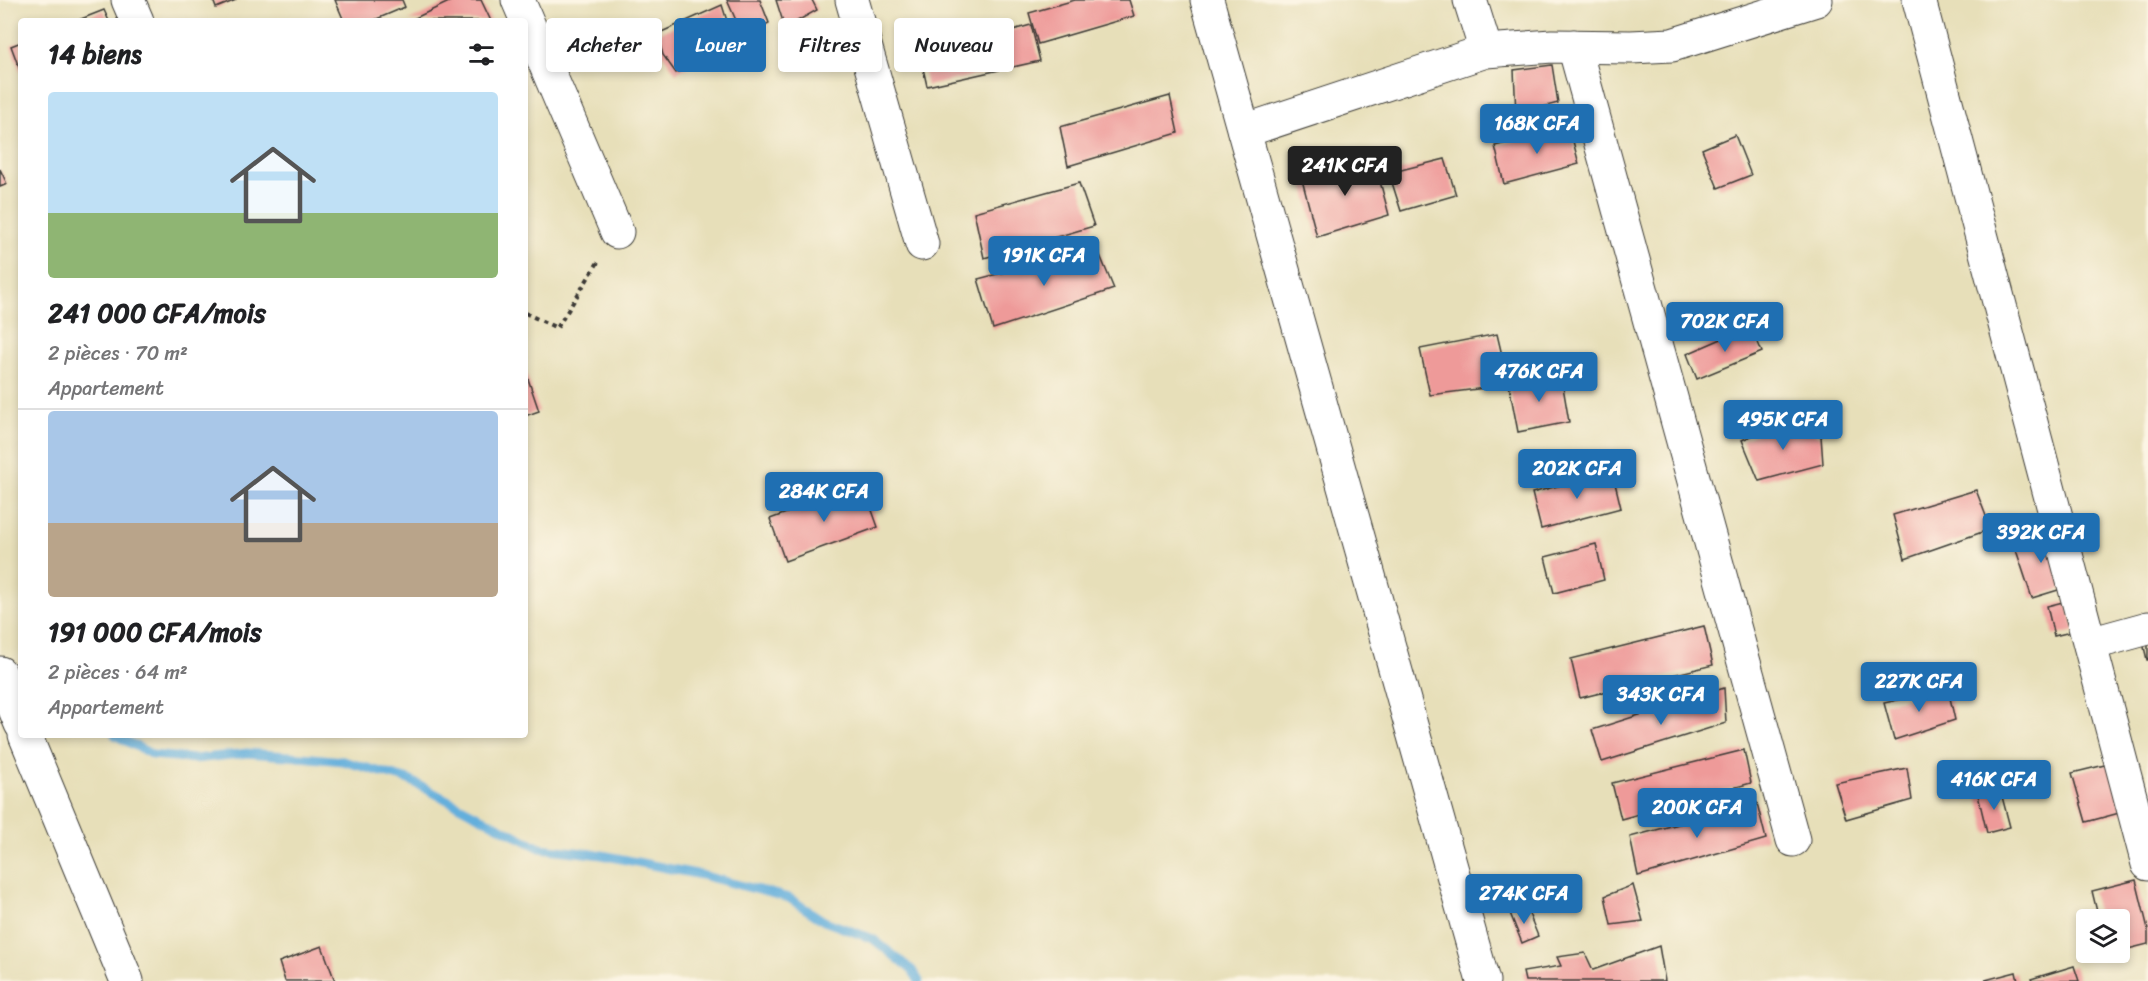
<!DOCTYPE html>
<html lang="fr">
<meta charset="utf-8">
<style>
body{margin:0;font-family:Sriracha,sans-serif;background:#f6f6f6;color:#202124;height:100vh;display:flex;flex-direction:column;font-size:22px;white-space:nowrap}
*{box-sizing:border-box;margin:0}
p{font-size:20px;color:#757577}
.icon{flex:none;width:33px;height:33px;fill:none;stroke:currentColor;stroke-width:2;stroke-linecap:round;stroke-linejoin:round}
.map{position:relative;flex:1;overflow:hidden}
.panel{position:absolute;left:18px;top:18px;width:510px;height:720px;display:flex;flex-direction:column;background:#fff;border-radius:6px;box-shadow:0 3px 9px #0003}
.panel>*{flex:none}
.hud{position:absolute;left:546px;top:18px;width:570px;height:54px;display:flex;gap:12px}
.tools{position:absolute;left:2076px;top:909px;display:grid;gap:12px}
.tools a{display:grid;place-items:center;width:54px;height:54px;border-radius:6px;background:#fff;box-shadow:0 3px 9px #0003;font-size:30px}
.price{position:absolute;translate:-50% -51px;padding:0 14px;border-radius:6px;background:#1f6fb2;color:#fff;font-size:20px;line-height:39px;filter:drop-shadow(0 2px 3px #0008)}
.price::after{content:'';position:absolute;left:50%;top:36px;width:18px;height:14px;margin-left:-9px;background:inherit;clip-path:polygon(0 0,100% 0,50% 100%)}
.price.selected{background:#222;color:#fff}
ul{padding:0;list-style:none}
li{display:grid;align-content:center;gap:12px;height:318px;padding:0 30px}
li+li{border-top:2px solid #e0e0e0}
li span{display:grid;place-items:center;height:186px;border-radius:6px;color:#555}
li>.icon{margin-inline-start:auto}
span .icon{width:108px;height:108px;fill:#fffc;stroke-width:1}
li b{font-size:26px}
h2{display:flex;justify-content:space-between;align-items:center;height:72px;padding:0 30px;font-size:26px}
.chip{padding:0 21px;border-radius:6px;background:#fff;box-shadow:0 3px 9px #0003;font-size:21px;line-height:54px}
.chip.selected{background:#1f6fb2;color:#fff}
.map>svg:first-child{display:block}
</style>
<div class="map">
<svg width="2148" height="981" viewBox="0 0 2148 981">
<rect width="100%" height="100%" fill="#fcf5e5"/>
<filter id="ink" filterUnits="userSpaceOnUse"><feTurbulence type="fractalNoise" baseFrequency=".0167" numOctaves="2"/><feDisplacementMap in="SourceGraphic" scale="12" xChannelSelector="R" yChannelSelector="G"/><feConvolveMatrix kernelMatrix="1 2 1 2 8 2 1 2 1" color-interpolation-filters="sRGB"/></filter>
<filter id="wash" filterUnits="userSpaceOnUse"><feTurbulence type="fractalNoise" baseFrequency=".008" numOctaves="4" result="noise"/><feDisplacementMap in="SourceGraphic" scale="24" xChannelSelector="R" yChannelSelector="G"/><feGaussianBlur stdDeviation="1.35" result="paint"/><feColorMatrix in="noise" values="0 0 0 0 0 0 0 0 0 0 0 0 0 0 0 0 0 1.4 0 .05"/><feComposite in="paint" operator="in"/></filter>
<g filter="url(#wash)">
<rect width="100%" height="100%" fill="#e7dfb9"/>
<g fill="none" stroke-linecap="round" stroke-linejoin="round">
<!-- stream -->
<polyline stroke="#64afdc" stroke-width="9" points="115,735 153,755 195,759 247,753 301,757 343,761 409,780 540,848 602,855 701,875 789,898 824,921 873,939 912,970 919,981"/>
</g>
<g id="blocks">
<!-- building -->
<g fill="#ee9a99">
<polygon points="213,0 236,0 216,8"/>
<polygon points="335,0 402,0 405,7 372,21 344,21"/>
<polygon points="453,0 481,0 491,21 409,21"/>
<polygon points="727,0 760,0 769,23 743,36"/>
<polygon points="776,0 812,0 817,10 785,28"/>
<polygon points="1075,0 1129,0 1134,16 1038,44 1029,13"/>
<polygon points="722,5 734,43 676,73 663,55 657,34"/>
<polygon points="104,10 109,21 76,21"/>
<polygon points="1031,25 1040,61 927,86 920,55"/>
<polygon points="21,42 21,73 11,46"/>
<polygon points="1552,65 1558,103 1516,114 1514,70"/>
<polygon points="1170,96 1178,133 1068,166 1060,127"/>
<polygon points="1569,126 1579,164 1504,184 1495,146"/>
<polygon points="1735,135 1751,175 1718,188 1702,149"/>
<polygon points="1374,159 1389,215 1317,237 1301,176"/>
<polygon points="1445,159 1456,195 1401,211 1389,173"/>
<polygon points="0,169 7,184 0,187"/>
<polygon points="1079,183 1094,226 984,258 974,212"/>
<polygon points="1097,248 1114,289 993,329 978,279"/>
<polygon points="1751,326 1762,352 1697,379 1687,354"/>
<polygon points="1497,334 1509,385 1430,395 1420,349"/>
<polygon points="525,370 539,411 525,416"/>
<polygon points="1561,375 1569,422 1518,432 1509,385"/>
<polygon points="1783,422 1821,436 1823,464 1759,481 1742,440"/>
<polygon points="1612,471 1621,508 1541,529 1532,493"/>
<polygon points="863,485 878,527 785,561 770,519"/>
<polygon points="1976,490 1991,529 1905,559 1893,515"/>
<polygon points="2054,532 2068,587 2032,598 2013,541"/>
<polygon points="1596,544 1604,580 1554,593 1545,557"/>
<polygon points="2067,601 2075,631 2054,636 2047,606"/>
<polygon points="1704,626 1713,665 1580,698 1571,659"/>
<polygon points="2148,632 2148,660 2147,660 2141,634"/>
<polygon points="1724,688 1726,723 1602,762 1592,730"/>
<polygon points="1948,689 1955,720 1894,740 1884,703"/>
<polygon points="1744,750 1751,783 1621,819 1612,783"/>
<polygon points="2113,763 2123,812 2086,822 2072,773"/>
<polygon points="1907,768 1912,800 1846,819 1835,783"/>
<polygon points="2000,789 2010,827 1987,833 1978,795"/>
<polygon points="1757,803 1766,839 1638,876 1630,837"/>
<polygon points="2136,880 2148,929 2148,944 2120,951 2120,920 2099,920 2092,891"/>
<polygon points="1633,885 1643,921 1611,925 1605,896"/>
<polygon points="1527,909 1538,936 1522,943 1510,913"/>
<polygon points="322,946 335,981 285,981 279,962"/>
<polygon points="1659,946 1665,981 1525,981 1523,972 1561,966 1557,957 1585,953 1593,970"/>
<polygon points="2074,966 2079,981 2032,981 2031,979"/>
<polygon points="2016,972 2018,981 1985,981 1985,980"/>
</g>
</g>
</g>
<g filter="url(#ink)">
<use href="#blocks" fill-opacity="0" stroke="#3a3934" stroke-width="1.5"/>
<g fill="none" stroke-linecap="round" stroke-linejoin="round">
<!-- minor casing -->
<g stroke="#3a3934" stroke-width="35">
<g id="minor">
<polyline points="128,0 137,21"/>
<polyline points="518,0 617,232"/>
<polyline points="852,0 922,244"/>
<polyline points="1207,0 1483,981"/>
<polyline points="1470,0 1486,51"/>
<polyline points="1919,0 2148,864"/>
<polyline points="1574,46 1793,840"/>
<polyline points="1244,131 1486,51 1552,46 1631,47 1672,45 1816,0"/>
<polyline points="2090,644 2148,628"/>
<polyline points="0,673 21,724"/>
<polyline points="25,735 127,981"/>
</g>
</g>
<!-- path -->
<polyline stroke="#3a3934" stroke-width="4" stroke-dasharray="4.5 4.5" stroke-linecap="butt" points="525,313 557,328 600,259"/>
<!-- minor -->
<use href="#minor" stroke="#fff" stroke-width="33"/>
</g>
</g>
</svg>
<div class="tools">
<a><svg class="icon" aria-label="layers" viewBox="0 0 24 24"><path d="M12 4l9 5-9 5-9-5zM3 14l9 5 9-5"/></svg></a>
</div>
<b class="price" style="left:1537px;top:155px">168K CFA</b>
<b class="price selected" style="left:1345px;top:197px">241K CFA</b>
<b class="price" style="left:1044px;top:287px">191K CFA</b>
<b class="price" style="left:1725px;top:353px">702K CFA</b>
<b class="price" style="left:1539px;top:403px">476K CFA</b>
<b class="price" style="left:1783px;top:451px">495K CFA</b>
<b class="price" style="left:1577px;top:500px">202K CFA</b>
<b class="price" style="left:824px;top:523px">284K CFA</b>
<b class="price" style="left:2041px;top:564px">392K CFA</b>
<b class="price" style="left:1919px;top:713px">227K CFA</b>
<b class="price" style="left:1661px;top:726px">343K CFA</b>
<b class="price" style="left:1994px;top:811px">416K CFA</b>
<b class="price" style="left:1697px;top:839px">200K CFA</b>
<b class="price" style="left:1524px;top:925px">274K CFA</b>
<div class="hud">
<a class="chip">Acheter</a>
<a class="chip selected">Louer</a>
<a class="chip">Filtres</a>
<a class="chip">Nouveau</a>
</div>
<section class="panel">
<h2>14 biens<svg class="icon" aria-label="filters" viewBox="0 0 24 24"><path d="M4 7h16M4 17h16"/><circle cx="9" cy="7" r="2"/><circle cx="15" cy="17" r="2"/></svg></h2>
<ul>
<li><span style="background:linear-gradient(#bfe0f5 65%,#8fb573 0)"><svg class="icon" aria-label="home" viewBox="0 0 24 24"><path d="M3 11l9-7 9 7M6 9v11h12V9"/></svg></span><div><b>241 000 CFA/mois</b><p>2 pièces · 70 m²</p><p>Appartement</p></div></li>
<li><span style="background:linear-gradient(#a9c7e8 60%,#b9a48a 0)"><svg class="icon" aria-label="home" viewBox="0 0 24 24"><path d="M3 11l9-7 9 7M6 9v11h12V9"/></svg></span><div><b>191 000 CFA/mois</b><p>2 pièces · 64 m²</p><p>Appartement</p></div></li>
</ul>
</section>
</div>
